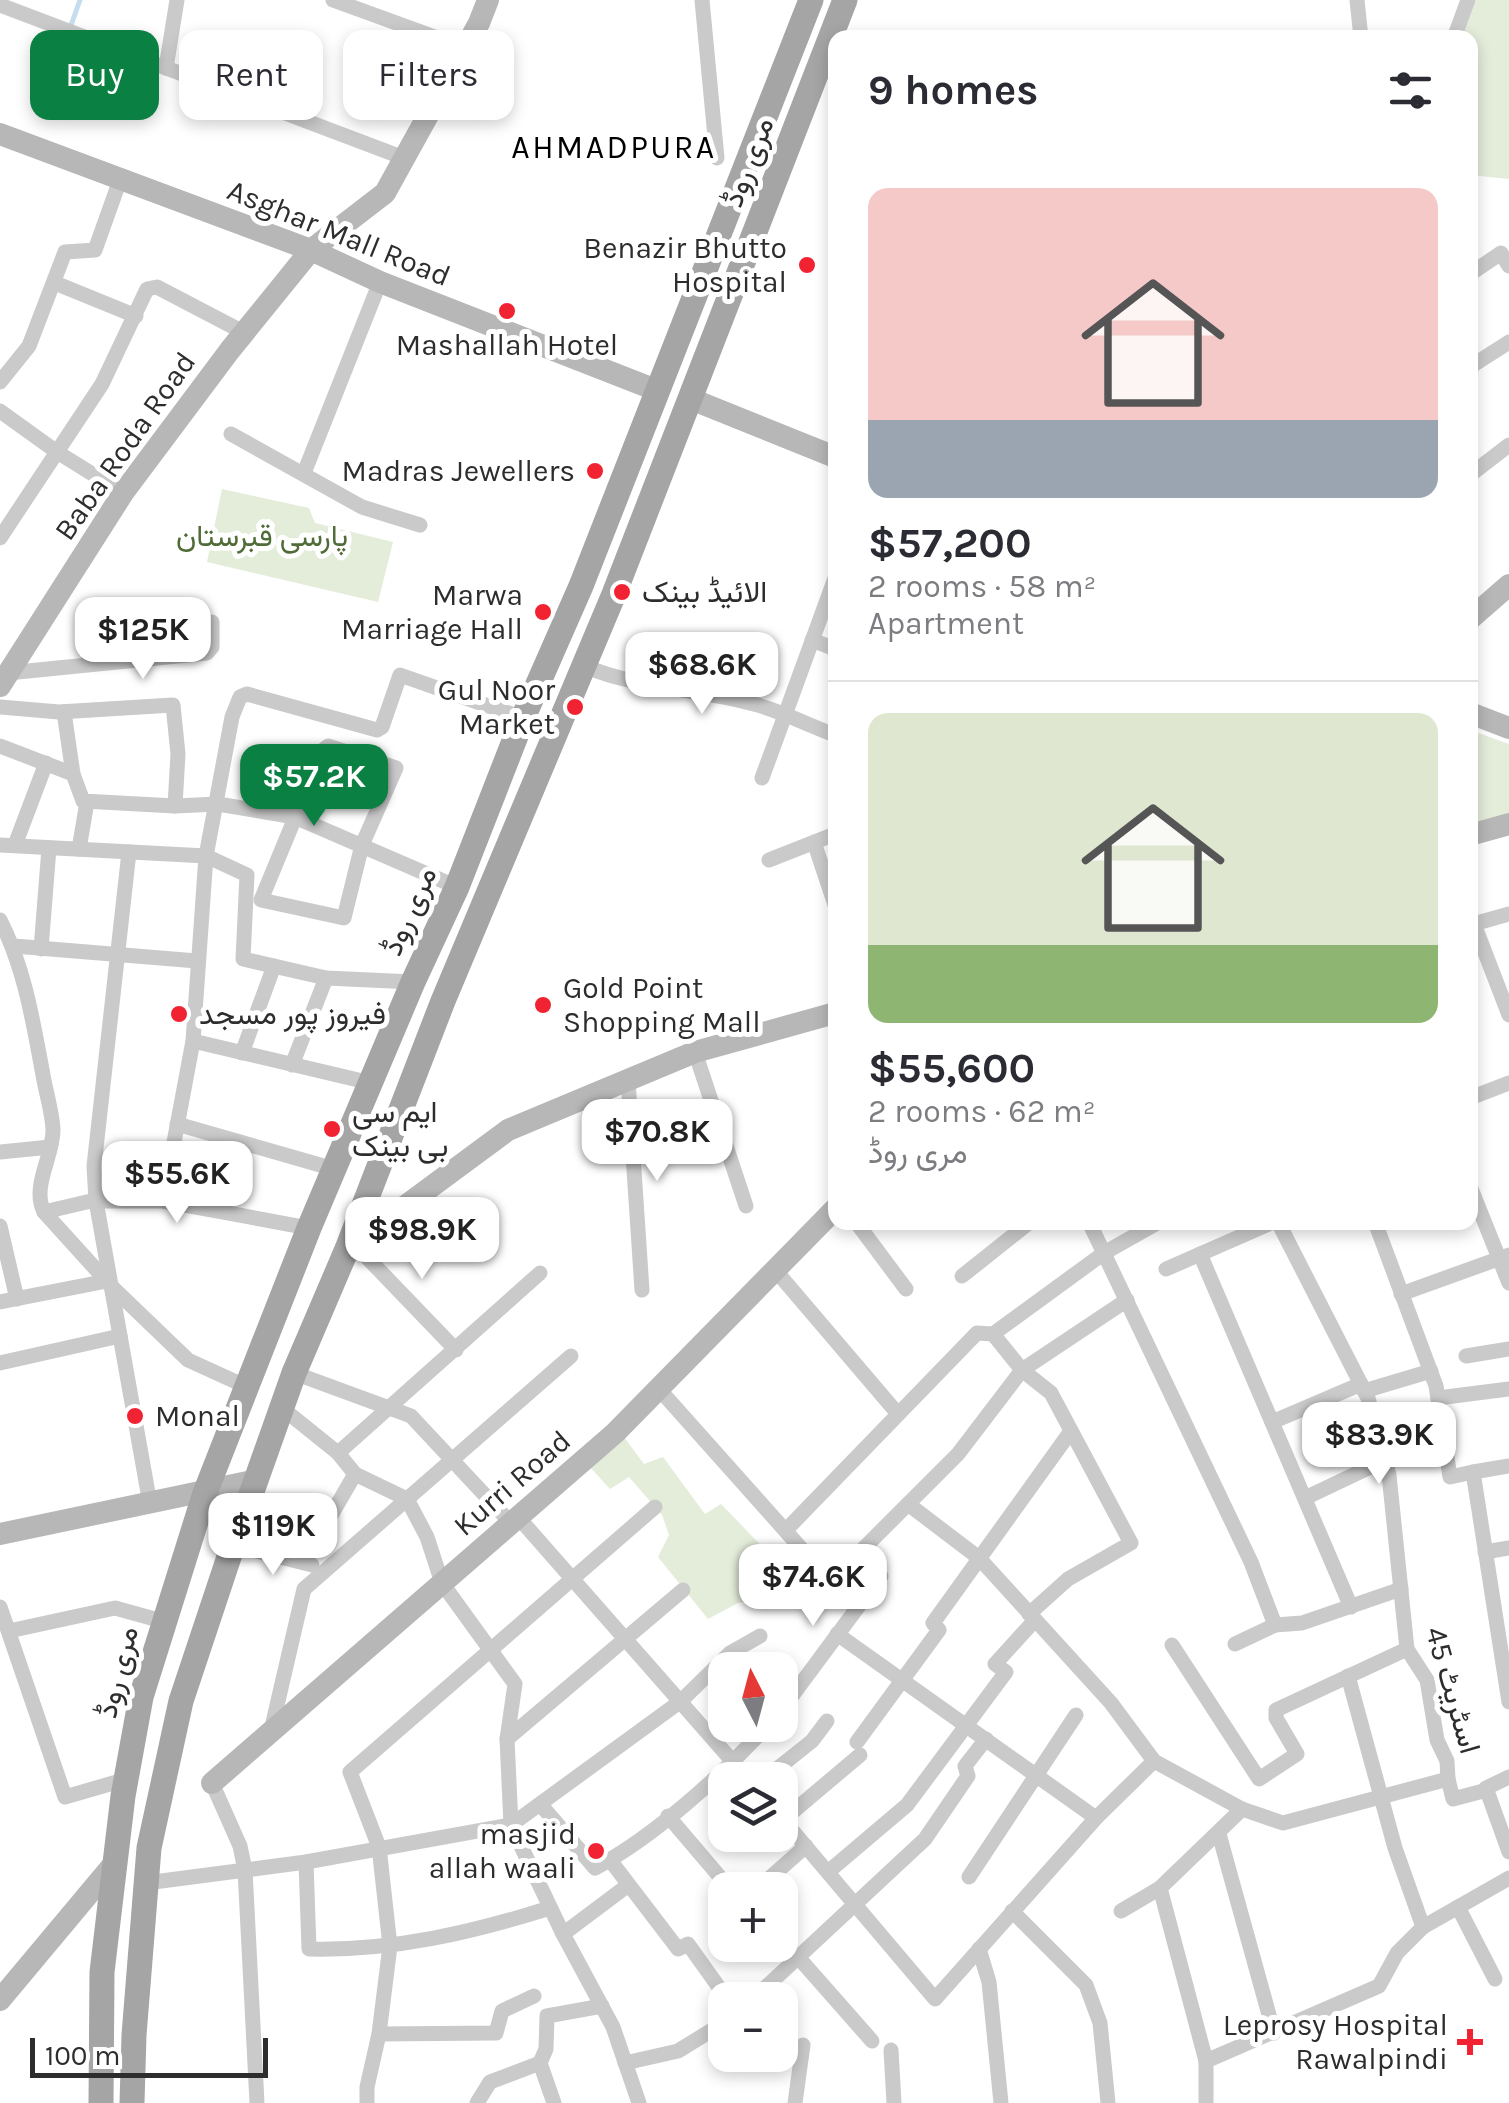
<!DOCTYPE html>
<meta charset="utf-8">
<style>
body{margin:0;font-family:Karla,Vazirmatn,sans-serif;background:#f2f2f3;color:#2b2b33;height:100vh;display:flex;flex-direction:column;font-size:38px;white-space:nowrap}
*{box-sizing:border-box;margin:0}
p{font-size:32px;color:#7c7c81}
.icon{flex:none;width:55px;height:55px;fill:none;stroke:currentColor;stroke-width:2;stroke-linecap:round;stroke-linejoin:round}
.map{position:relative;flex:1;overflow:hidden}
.drawer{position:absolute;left:828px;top:30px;width:650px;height:1200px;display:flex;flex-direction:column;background:#fff;border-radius:20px;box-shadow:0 5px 15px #0003}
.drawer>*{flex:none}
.hud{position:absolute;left:30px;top:30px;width:648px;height:90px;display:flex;gap:20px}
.needle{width:65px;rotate:354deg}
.buttons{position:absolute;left:708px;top:1652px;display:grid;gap:20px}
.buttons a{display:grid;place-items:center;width:90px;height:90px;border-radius:20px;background:#fff;box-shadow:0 5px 15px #0003;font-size:50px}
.scale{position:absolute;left:30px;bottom:25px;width:238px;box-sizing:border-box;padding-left:10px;border:5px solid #2d2d2d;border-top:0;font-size:28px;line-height:35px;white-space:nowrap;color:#2d2d2d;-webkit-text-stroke:8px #fff;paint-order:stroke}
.price{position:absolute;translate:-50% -85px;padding:0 22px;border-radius:20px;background:#fff;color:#222;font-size:32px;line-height:65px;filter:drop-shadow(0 2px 5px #0008)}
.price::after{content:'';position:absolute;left:50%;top:60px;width:30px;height:22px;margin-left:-15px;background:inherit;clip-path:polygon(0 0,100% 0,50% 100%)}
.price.selected{background:#0b8043;color:#fff}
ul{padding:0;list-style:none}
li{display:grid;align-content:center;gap:20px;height:530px;padding:0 40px}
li+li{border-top:2px solid #e1e1e2}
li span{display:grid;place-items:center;height:310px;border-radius:20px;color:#555}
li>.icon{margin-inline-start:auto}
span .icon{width:180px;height:180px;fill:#fffc;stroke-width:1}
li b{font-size:42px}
h2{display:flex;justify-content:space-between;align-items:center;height:120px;padding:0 40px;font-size:42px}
.pill{padding:0 35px;border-radius:20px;background:#fff;box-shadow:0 5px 15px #0003;font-size:35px;line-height:90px}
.pill.selected{background:#0b8043;color:#fff}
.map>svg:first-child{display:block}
</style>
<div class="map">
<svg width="1509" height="2103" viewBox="0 0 1509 2103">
<rect width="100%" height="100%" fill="#fff"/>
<!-- green -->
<g fill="#e4ecda">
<polygon points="1476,0 1509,0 1509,179 1470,175 1470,38 1462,38"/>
<polygon points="222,489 309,508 315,523 393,542 378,602 207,562"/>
<polygon points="1470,730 1509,744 1509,816 1470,827"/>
<polygon points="624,1437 644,1464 663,1457 705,1514 721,1504 781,1566 782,1596 738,1603 708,1619 658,1557 669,1535 662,1515 629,1477 610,1489 589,1466"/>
</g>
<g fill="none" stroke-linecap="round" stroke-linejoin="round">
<!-- stream -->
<polyline stroke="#c4deed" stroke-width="5" points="42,107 80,0"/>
<!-- street -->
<g stroke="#cacaca" stroke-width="15">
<polyline points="333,0 465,48"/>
<polyline points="702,0 717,158"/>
<polyline points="1357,0 1361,38"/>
<polyline points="0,5 404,158"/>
<polyline points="1454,38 1468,0"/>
<polyline points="166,68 177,0"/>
<polyline points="1470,274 1501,253 1509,266"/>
<polyline points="55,283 136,316"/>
<polyline points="1470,367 1509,342"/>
<polyline points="0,382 29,346 65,252 95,250 120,180"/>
<polyline points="0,411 57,452 123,493"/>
<polyline points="231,434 362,507 420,525"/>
<polyline points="304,473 380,282"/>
<polyline points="1470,475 1509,445"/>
<polyline points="0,538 102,384 147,289 157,287 245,333"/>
<polyline points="812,640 835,649"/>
<path d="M584,666C639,689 697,688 754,704C781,711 808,725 835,735"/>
<polyline points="8,673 207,653 212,647 212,622"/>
<polyline points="0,707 59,712 173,705 178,754 175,806"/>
<polyline points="64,712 73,774"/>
<polyline points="0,746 73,774 83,801 175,806 218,804 295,817 457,887"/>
<polygon points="328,746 396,768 362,845 344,918 261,900 323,750"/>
<polyline points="762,778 835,578"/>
<polyline points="814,842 835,905"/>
<polyline points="0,845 206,856 247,875 243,959 326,978 413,982"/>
<polyline points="15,845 46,763"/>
<polyline points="79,849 87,802"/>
<polyline points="129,852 94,1166 96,1201 150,1504"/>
<polyline points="769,860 835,834"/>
<path d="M0,920C25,969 33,1022 43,1075C46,1093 52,1111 53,1129C54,1155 31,1186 44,1212L112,1287L188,1360L245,1386"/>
<polyline points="1474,924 1509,1015"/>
<polyline points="1470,925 1509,914"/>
<polyline points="14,946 197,961"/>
<polyline points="41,949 49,848"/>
<polyline points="193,1041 371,1083"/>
<polyline points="695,1052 746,1206"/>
<polyline points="242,1053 274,966"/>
<polyline points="292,1065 326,978"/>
<polyline points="628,1080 642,1290"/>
<polyline points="1470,1098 1509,1083"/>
<polyline points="177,1124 334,1169"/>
<polyline points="0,1152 50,1147"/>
<polyline points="1470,1186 1509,1283"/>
<polyline points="163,1201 193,1041 206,856 232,717 240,697 247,694 377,730 382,727 400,675 523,718"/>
<polyline points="44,1212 91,1201 163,1201 309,1228"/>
<polyline points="856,1222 906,1289"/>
<polyline points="1089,1222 1251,1562 1275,1625"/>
<polyline points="1278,1222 1368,1398 1389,1475 1407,1649 1427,1680 1437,1740 1447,1761 1448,1779"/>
<polyline points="1375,1222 1436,1386 1450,1477 1473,1472"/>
<polyline points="0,1226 17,1299"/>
<polyline points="355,1245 456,1350"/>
<polyline points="1200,1254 1351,1607"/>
<polyline points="1166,1269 1273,1222"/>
<polyline points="776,1271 898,1414"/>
<polyline points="962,1276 1030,1222"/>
<polyline points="1401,1294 1509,1255"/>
<polyline points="0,1302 107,1281"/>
<polyline points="993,1334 1022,1370 1051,1393 1131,1543 1068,1579 1029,1614"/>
<polyline points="1466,1356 1509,1349"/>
<polyline points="0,1363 120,1336"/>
<polyline points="294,1373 411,1416 511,1523"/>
<polyline points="659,1389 807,1555 866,1595"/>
<polyline points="1364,1391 1431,1371"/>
<polyline points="1438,1398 1509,1389"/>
<polyline points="1272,1422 1361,1384"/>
<polyline points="338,1453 540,1273"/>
<polyline points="1509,1466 1473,1472 1509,1702"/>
<polyline points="1305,1498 1385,1460 1446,1450"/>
<polyline points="908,1504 979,1558 1111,1703 1154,1761 1242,1809 1283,1823 1448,1779 1453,1799 1487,1790"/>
<polyline points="518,1517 749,1780"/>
<polyline points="786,1530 977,1333 993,1334 1104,1253 1159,1222"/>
<polyline points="233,1545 312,1565"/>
<polyline points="861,1551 958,1454 1022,1370 1127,1300"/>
<polyline points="1485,1552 1509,1548"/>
<polyline points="304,1562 355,1474"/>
<polyline points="0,1607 65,1797 127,1779"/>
<polyline points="9,1631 115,1608 162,1621"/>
<polyline points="837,1634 1096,1818"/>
<polyline points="1235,1644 1275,1625 1302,1623 1401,1589"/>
<polyline points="1172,1645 1259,1779 1297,1754 1276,1718 1276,1710 1407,1649"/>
<polyline points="1348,1676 1395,1848 1423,1927"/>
<polyline points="780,1712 881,1576"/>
<polyline points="271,1731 304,1589 571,1356"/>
<polyline points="507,1739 683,1590"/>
<polyline points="857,1742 939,1630 933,1623 1071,1431"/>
<polyline points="1509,1777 1486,1788 1509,1852"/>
<polyline points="763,1780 812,1741 827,1721"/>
<polyline points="212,1783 240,1846 245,1870 257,2103"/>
<path d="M540,1804L595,1868C654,1837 723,1774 768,1725"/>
<polyline points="668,1816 731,1890"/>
<polyline points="780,1816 935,1999 1096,1818 1154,1761"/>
<polyline points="783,1820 860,1755"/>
<polyline points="1219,1834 1274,2033"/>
<polyline points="610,1860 678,1949 688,1944 728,2000"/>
<path d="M306,1862L309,1949C393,1951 470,1933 550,1908"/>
<polyline points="828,1872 907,1805 1006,1672 995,1664 1035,1620"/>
<polyline points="969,1877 1076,1715"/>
<polyline points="146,1883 306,1862 511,1825 507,1739 515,1684 442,1583 427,1537 407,1499 355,1474 338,1453 282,1408"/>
<polyline points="1160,1888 1206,2061"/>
<polyline points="756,1890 806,1846"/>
<polyline points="1458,1907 1495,1979"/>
<polyline points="1012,1911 1086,1985 1100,2023 1108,2103"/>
<polyline points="1121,1911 1160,1888 1242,1809"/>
<polyline points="563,1934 627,1886"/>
<polyline points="979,1949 989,1982 1001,2103"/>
<polyline points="798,1957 872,2041"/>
<polyline points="752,2000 925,1839 968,1776 965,1766 986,1739"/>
<polyline points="379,2034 496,2033 502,2011 534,1996"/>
<polyline points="891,2050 894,2103"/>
<polyline points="765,2055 767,2058"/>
<polyline points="625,2063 678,2051 725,2022"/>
<polyline points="367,2103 367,2087 379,2034 390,1946 379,1847 350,1772 655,1507"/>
<polyline points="477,2103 490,2082 540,2063"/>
<polyline points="554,2103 540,2063 546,2049 547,2016 602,2006"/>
<polyline points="639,2103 613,2027 563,1934 511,1825 681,1701 730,1653 760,1636"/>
<polyline points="795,2103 803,2045"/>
<polyline points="1206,2103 1206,2061 1379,1986 1397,1953 1423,1927 1509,1878"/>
</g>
<!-- secondary -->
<g stroke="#b7b7b7" stroke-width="22">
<polyline points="0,134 311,250 380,282 656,390"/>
<polyline points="691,399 835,457"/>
<polyline points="1470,619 1509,585"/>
<polyline points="0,686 123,493 230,350 311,250 385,193 479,23 488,0"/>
<polyline points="1470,713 1509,728"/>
<polyline points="1470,835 1509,824"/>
<polyline points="347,1249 508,1130 695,1052 835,1013"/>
<polyline points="0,1534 257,1480"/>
<polyline points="212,1783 615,1433 835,1209"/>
<polyline points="0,2000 112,1866"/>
</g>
<!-- primary -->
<g stroke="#a5a5a5" stroke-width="25">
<polyline points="101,2103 102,1972 123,1796 141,1697 205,1493 309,1228 413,982 457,887 523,718 581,586 811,0"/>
<polyline points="132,2103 134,2035 149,1848 181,1701 233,1545 294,1373 347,1249 443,1001 614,594 845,0"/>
</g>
</g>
<!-- markers -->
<g fill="#f12333" stroke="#fff" stroke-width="4">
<circle cx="807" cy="265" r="10"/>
<circle cx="507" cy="311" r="10"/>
<circle cx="595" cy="471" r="10"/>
<circle cx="622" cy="592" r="10"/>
<circle cx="543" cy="612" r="10"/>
<circle cx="575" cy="707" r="10"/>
<circle cx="543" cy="1005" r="10"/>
<circle cx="179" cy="1014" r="10"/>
<circle cx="332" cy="1129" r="10"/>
<circle cx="135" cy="1416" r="10"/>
<circle cx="596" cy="1851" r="10"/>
<path d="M1465 2027h10v10h10v10h-10v10h-10v-10h-10v-10h10z"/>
</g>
<g text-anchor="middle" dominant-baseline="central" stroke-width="10" stroke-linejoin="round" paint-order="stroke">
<!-- street labels -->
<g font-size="30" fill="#2d2d2d" stroke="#fff">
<text transform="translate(748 162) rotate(-69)">مری روڈ</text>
<text transform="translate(339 233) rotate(22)">Asghar Mall Road</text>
<text transform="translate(125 446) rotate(-55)">Baba Roda Road</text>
<text transform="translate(409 911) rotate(-66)">مری روڈ</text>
<text transform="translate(512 1483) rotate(-41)">Kurri Road</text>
<text transform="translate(117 1672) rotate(-76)">مری روڈ</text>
<text transform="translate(1453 1690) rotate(74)">اسٹریٹ 45</text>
</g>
<!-- poi labels -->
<g font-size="30" fill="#2d2d2d" stroke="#fff" text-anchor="end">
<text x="787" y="248">Benazir Bhutto<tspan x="787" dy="34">Hospital</tspan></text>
<text x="507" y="345" text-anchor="middle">Mashallah Hotel</text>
<text x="575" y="471">Madras Jewellers</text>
<text x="642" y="592" text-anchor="start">الائیڈ بینک</text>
<text x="523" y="595">Marwa<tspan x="523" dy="34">Marriage Hall</tspan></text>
<text x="555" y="690">Gul Noor<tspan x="555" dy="34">Market</tspan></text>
<text x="563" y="988" text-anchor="start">Gold Point<tspan x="563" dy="34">Shopping Mall</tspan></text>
<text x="199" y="1014" text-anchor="start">فیروز پور مسجد</text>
<text x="352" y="1112" text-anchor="start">ایم سی<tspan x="352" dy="34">بی بینک</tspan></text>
<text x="155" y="1416" text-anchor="start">Monal</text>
<text x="576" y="1834">masjid<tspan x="576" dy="34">allah waali</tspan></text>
<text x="1448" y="2025">Leprosy Hospital<tspan x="1448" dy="34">Rawalpindi</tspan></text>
</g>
<!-- park labels -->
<g font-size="30" fill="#506c38" stroke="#fff">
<text x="262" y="536">پارسی قبرستان</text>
</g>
<!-- neighbourhood labels -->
<g font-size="32" letter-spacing="2.5" fill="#000" stroke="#fff">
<text x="614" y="147">AHMADPURA</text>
</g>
</g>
</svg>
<div class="buttons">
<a><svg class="needle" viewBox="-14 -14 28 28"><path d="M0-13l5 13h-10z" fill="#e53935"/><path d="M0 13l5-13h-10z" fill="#7c7c81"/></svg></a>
<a><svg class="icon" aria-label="layers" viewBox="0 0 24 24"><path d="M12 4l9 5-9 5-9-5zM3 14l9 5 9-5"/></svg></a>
<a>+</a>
<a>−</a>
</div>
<div class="scale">100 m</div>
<b class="price" style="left:143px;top:682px">$125K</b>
<b class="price" style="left:702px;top:717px">$68.6K</b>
<b class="price selected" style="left:314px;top:829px">$57.2K</b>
<b class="price" style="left:657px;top:1184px">$70.8K</b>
<b class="price" style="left:177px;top:1226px">$55.6K</b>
<b class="price" style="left:422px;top:1282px">$98.9K</b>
<b class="price" style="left:1379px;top:1487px">$83.9K</b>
<b class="price" style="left:273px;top:1578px">$119K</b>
<b class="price" style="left:813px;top:1629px">$74.6K</b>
<div class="hud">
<a class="pill selected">Buy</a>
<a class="pill">Rent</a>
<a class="pill">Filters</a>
</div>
<section class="drawer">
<h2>9 homes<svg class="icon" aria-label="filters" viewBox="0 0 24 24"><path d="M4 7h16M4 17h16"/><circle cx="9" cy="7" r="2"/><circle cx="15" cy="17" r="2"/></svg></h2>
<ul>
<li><span style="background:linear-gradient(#f6c9c9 75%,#9aa5b1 0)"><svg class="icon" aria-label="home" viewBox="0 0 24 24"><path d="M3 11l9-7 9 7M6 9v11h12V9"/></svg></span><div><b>$57,200</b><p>2 rooms · 58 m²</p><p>Apartment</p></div></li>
<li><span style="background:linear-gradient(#dfe7d0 75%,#8fb573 0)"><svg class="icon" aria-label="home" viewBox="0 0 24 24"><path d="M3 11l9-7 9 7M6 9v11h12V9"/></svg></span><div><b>$55,600</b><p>2 rooms · 62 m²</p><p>مری روڈ</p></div></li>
</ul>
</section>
</div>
